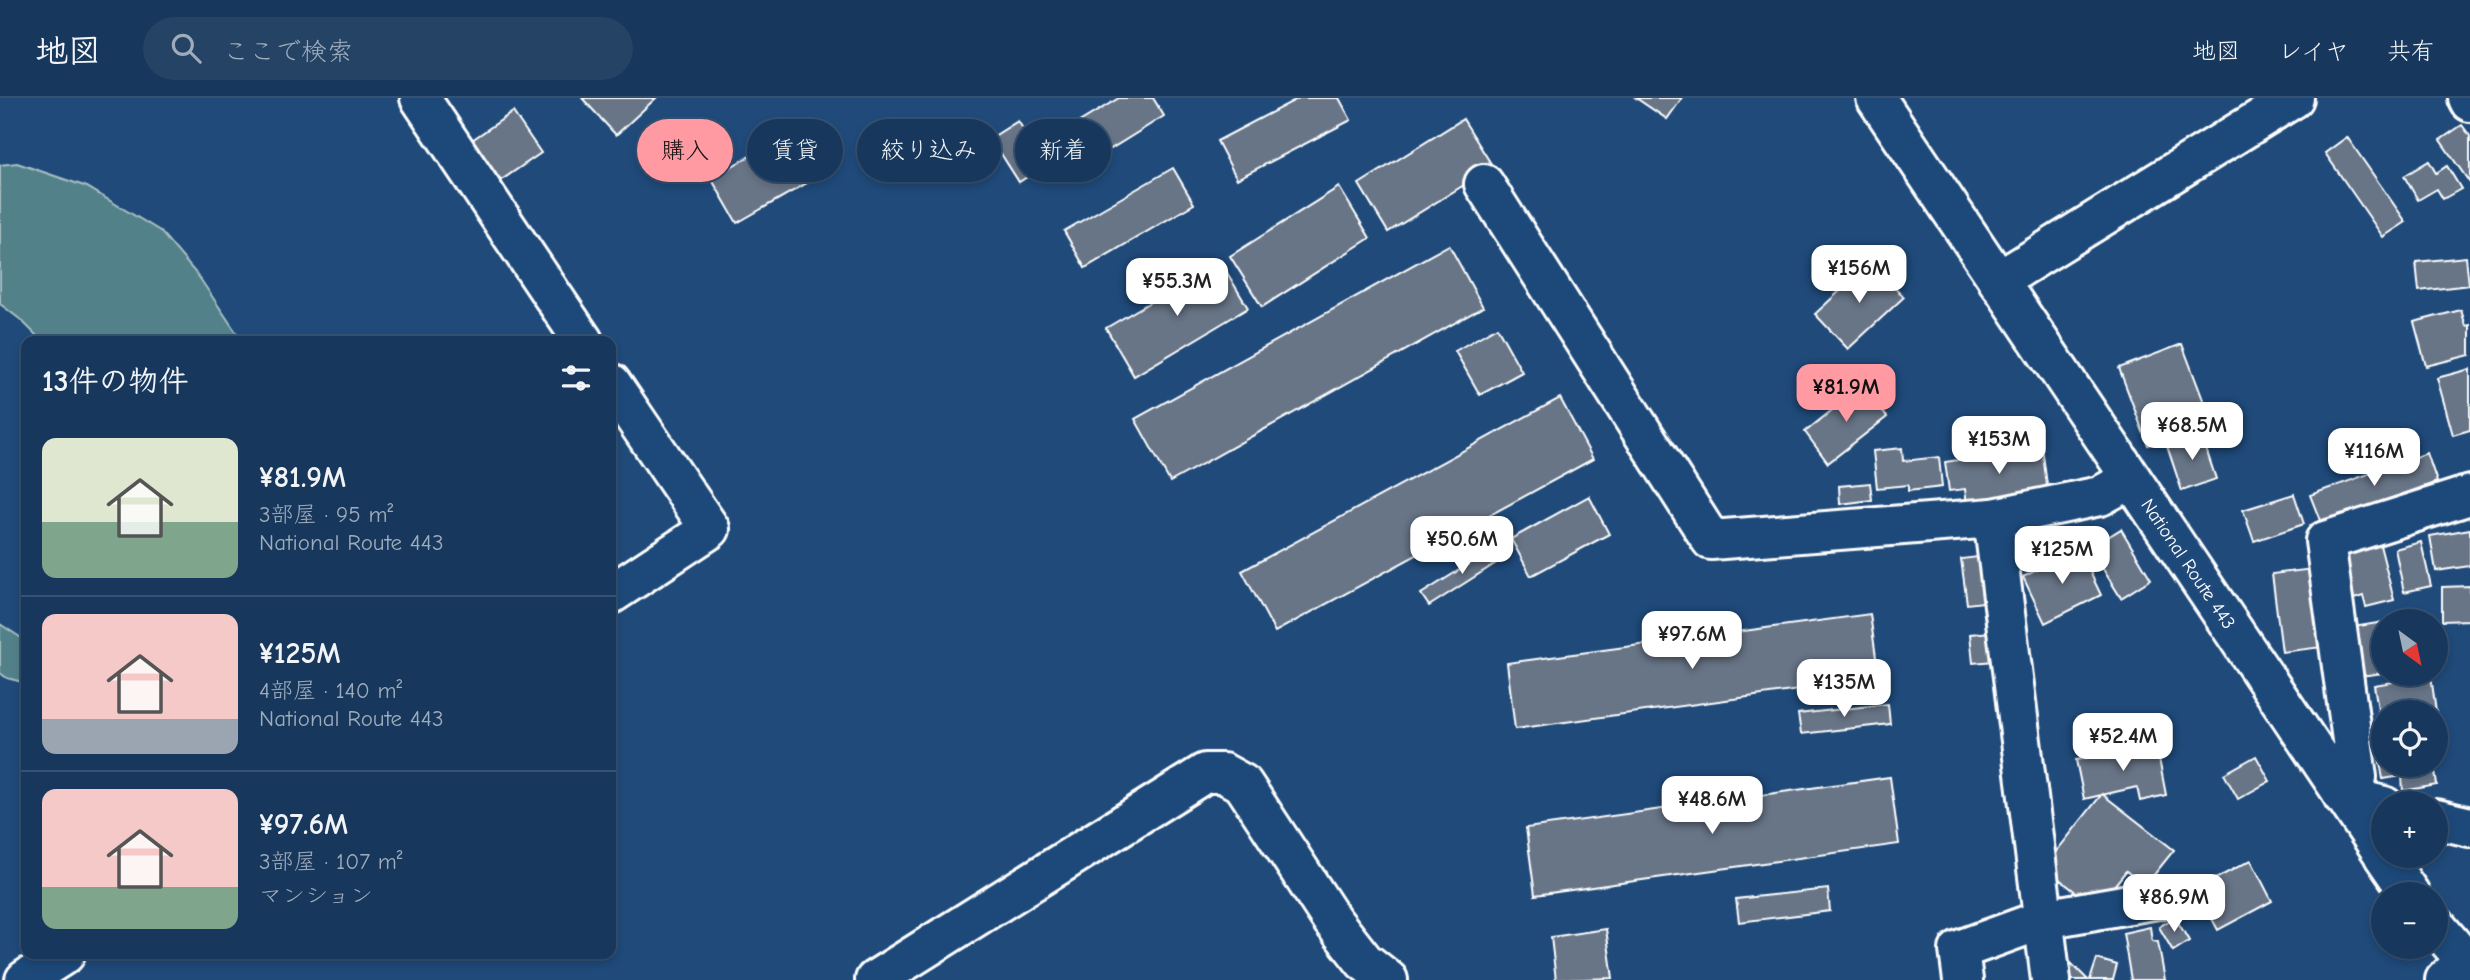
<!DOCTYPE html>
<html lang="ja">
<meta charset="utf-8">
<style>
body{margin:0;font-family:"Comic Neue","Klee One",sans-serif;background:#244365;color:#f1f3f6;height:100vh;display:flex;flex-direction:column;font-size:26px;white-space:nowrap}
*{box-sizing:border-box;margin:0}
p{font-size:23px;color:#9eacbb}
.icon{flex:none;width:38px;height:38px;fill:none;stroke:currentColor;stroke-width:2;stroke-linecap:round;stroke-linejoin:round}
.map{position:relative;flex:1;overflow:hidden}
.sheet{position:absolute;left:21px;top:238px;width:595px;height:623px;display:flex;flex-direction:column;background:#17385c;border-radius:14px;box-shadow:0 4px 10px #0003,0 0 0 2px #365272}
.sheet>*{flex:none}
.banner{position:absolute;left:637px;top:21px;width:665px;height:63px;display:flex;gap:14px}
.needle{width:46px;rotate:147deg}
.tools{position:absolute;left:2371px;top:511px;display:grid;gap:14px}
.tools a{display:grid;place-items:center;width:77px;height:77px;border-radius:50%;background:#17385c;box-shadow:0 4px 10px #0003,0 0 0 2px #365272;font-size:35px}
.price{position:absolute;translate:-50% -60px;padding:0 16px;border-radius:14px;background:#fff;color:#222;font-size:23px;line-height:46px;filter:drop-shadow(0 2px 4px #0008)}
.price::after{content:'';position:absolute;left:50%;top:42px;width:21px;height:16px;margin-left:-10px;background:inherit;clip-path:polygon(0 0,100% 0,50% 100%)}
.price.on{background:#ff9aa2;color:#111}
ul{padding:0;list-style:none}
li{display:flex;align-items:center;gap:21px;height:175px;padding:0 21px}
li+li{border-top:2px solid #365272}
li span{display:grid;place-items:center;flex:none;width:196px;height:140px;border-radius:14px;color:#555}
li>.icon{margin-inline-start:auto}
span .icon{width:84px;height:84px;fill:#fffc;stroke-width:1}
li b{font-size:30px}
h2{display:flex;justify-content:space-between;align-items:center;height:84px;padding:0 21px;font-size:30px}
.chip{padding:0 24px;border-radius:32px;background:#17385c;box-shadow:0 4px 10px #0003,0 0 0 2px #365272;font-size:24px;line-height:63px}
.chip.on{background:#ff9aa2;color:#111}
header{display:flex;align-items:center;gap:42px;box-sizing:border-box;height:98px;padding:0 35px;background:#17385c;border-bottom:2px solid #365272}
header strong{font-size:33px}
nav{display:flex;gap:38px;margin-inline-start:auto;font-size:24px}
.search{width:490px;height:63px;background:#244365;display:flex;align-items:center;gap:18px;box-sizing:border-box;padding:0 24px;border-radius:38px;color:#9eacbb;font-size:26px}
.map>svg:first-child{display:block}
</style>
<header>
<strong>地図</strong>
<div class="search"><svg class="icon" aria-label="search" viewBox="0 0 24 24"><circle cx="10" cy="10" r="6"/><path d="M15 15l6 6"/></svg>ここで検索</div>
<nav><a>地図</a><a>レイヤ</a><a>共有</a></nav>
</header>
<div class="map">
<svg width="2470" height="882" viewBox="0 0 2470 882">
<rect width="100%" height="100%" fill="#1f4a7a"/>
<filter id="ink" filterUnits="userSpaceOnUse"><feTurbulence type="fractalNoise" baseFrequency=".0143" numOctaves="2"/><feDisplacementMap in="SourceGraphic" scale="14" xChannelSelector="R" yChannelSelector="G"/><feConvolveMatrix kernelMatrix="1 2 1 2 8 2 1 2 1" color-interpolation-filters="sRGB"/></filter>
<g filter="url(#ink)">
<!-- green -->
<g fill="#52818a" stroke="#a8c0c4" stroke-width="2">
<polygon points="17,65 87,89 160,133 199,179 242,243 42,243 21,222 0,206 0,67"/>
<polygon points="0,526 26,543 26,585 7,580 0,575"/>
</g>
<!-- building -->
<g fill="#677587" stroke="#fff" stroke-width="2">
<polygon points="582,0 656,0 616,37"/>
<polygon points="1119,0 1153,0 1164,18 1059,83 1038,49"/>
<polygon points="1299,0 1339,0 1351,22 1237,81 1217,43"/>
<polygon points="1636,0 1682,0 1667,21"/>
<polygon points="513,14 541,55 500,83 472,42"/>
<polygon points="1463,21 1493,69 1388,134 1359,86"/>
<polygon points="1018,23 1046,67 1019,84 991,40"/>
<polygon points="2462,27 2470,38 2470,85 2440,42"/>
<polygon points="787,37 812,82 737,125 711,80"/>
<polygon points="2347,39 2406,124 2383,139 2325,55"/>
<polygon points="2429,63 2436,75 2447,68 2461,91 2443,101 2437,91 2418,102 2404,78"/>
<polygon points="1173,70 1194,106 1085,170 1064,133"/>
<polygon points="1339,89 1370,140 1262,209 1230,158"/>
<polygon points="1449,147 1483,209 1170,384 1135,321"/>
<polygon points="2466,159 2469,187 2419,193 2416,164"/>
<polygon points="1220,163 1248,210 1134,278 1106,230"/>
<polygon points="1871,164 1904,199 1848,251 1815,216"/>
<polygon points="2461,212 2466,228 2470,227 2470,257 2426,268 2414,224"/>
<polygon points="1497,229 1522,274 1480,297 1455,253"/>
<polygon points="2182,246 2211,323 2148,347 2119,270"/>
<polygon points="2470,271 2470,332 2453,337 2437,280"/>
<polygon points="1862,288 1887,319 1828,365 1805,334"/>
<polygon points="1560,300 1593,361 1275,534 1242,473"/>
<polygon points="2201,336 2216,381 2182,393 2167,348"/>
<polygon points="2042,349 2048,395 1967,406 1965,391 1949,393 1945,364"/>
<polygon points="1902,350 1903,363 1939,359 1942,389 1908,393 1908,387 1877,390 1873,353"/>
<polygon points="2427,355 2437,384 2321,425 2310,397"/>
<polygon points="1870,385 1872,402 1840,406 1839,388"/>
<polygon points="2294,396 2304,426 2254,443 2243,412"/>
<polygon points="1589,398 1609,436 1531,478 1511,441"/>
<polygon points="2121,431 2151,481 2121,500 2090,450"/>
<polygon points="2470,431 2470,468 2436,473 2430,438"/>
<polygon points="2379,443 2394,502 2366,509 2363,498 2354,501 2342,452"/>
<polygon points="2421,444 2431,488 2404,494 2395,451"/>
<polygon points="1496,449 1504,460 1429,508 1421,496"/>
<polygon points="2079,451 2101,497 2045,525 2023,479"/>
<polygon points="1986,458 1992,503 1967,506 1961,461"/>
<polygon points="2313,471 2323,549 2282,554 2272,476"/>
<polygon points="2470,488 2470,522 2442,523 2442,489"/>
<polygon points="1870,516 1879,581 1515,631 1507,565"/>
<polygon points="2430,518 2431,523 2392,523"/>
<polygon points="2384,524 2384,575 2360,578 2353,529"/>
<polygon points="1991,534 1994,563 1973,565 1970,536"/>
<polygon points="2431,578 2436,614 2384,614 2384,616 2379,617 2374,587"/>
<polygon points="1888,606 1890,626 1801,636 1798,616"/>
<polygon points="2156,645 2166,697 2140,703 2137,689 2084,701 2076,662"/>
<polygon points="2384,647 2384,667 2434,667 2437,687 2403,693 2402,678 2383,681 2377,648"/>
<polygon points="2256,658 2270,683 2238,701 2224,676"/>
<polygon points="1890,679 1899,746 1535,797 1526,730"/>
<polygon points="2102,696 2174,752 2145,788 2126,773 2096,810 2044,769"/>
<polygon points="2251,762 2272,803 2218,832 2196,791"/>
<polygon points="1828,791 1830,813 1739,824 1736,801"/>
<polygon points="2175,819 2189,843 2173,853 2159,829"/>
<polygon points="2150,829 2152,843 2158,844 2165,882 2131,882 2123,835"/>
<polygon points="1606,831 1613,880 1556,882 1551,839"/>
<polygon points="2097,861 2117,867 2113,882 2090,882"/>
<polygon points="2071,865 2088,882 2055,882"/>
</g>
<g fill="none" stroke-linecap="round" stroke-linejoin="round">
<!-- minor casing -->
<g stroke="#fff" stroke-width="44">
<g id="minor">
<polyline points="420,0 583,243"/>
<polyline points="2468,0 2470,4"/>
<polyline points="1484,86 1711,442 1993,420 2100,398 2131,381"/>
<polyline points="1998,183 2294,0"/>
<polyline points="611,285 710,431 611,496"/>
<polyline points="1993,420 2051,882"/>
<polyline points="2384,708 2343,698 2357,679 2325,443 2470,397"/>
<polyline points="2436,721 2470,729"/>
<polyline points="25,882 65,856"/>
<polyline points="875,882 1205,675 1223,675 1243,686 1332,822 1364,863 1388,882"/>
<polyline points="1963,882 1959,852 2044,821 2169,799"/>
<polyline points="2445,882 2466,863"/>
</g>
</g>
<!-- highway casing -->
<g stroke="#fff" stroke-width="44">
<g id="highway">
<polyline points="1876,0 2384,757"/>
<polyline points="2384,758 2410,796"/>
<polyline points="2436,828 2470,868"/>
</g>
</g>
<!-- minor -->
<use href="#minor" stroke="#1f4a7a" stroke-width="38"/>
<!-- highway -->
<use href="#highway" stroke="#1f4a7a" stroke-width="38"/>
</g>
</g>
<g text-anchor="middle" dominant-baseline="central" stroke-width="7" stroke-linejoin="round" paint-order="stroke">
<!-- street labels -->
<g font-size="19" fill="#fff" stroke="#1f4a7a">
<text transform="translate(2188 466) rotate(56)">National Route 443</text>
</g>
</g>
</svg>
<div class="tools">
<a><svg class="needle" viewBox="-14 -14 28 28"><path d="M0-13l5 13h-10z" fill="#e53935"/><path d="M0 13l5-13h-10z" fill="#9eacbb"/></svg></a>
<a><svg class="icon" aria-label="locate" viewBox="0 0 24 24"><circle cx="12" cy="12" r="6"/><path d="M12 2v4M12 18v4M2 12h4M18 12h4"/></svg></a>
<a>+</a>
<a>−</a>
</div>
<b class="price" style="left:1859px;top:207px">¥156M</b>
<b class="price" style="left:1177px;top:220px">¥55.3M</b>
<b class="price on" style="left:1846px;top:326px">¥81.9M</b>
<b class="price" style="left:2192px;top:364px">¥68.5M</b>
<b class="price" style="left:1999px;top:378px">¥153M</b>
<b class="price" style="left:2374px;top:390px">¥116M</b>
<b class="price" style="left:1462px;top:478px">¥50.6M</b>
<b class="price" style="left:2062px;top:488px">¥125M</b>
<b class="price" style="left:1692px;top:573px">¥97.6M</b>
<b class="price" style="left:1844px;top:621px">¥135M</b>
<b class="price" style="left:2123px;top:675px">¥52.4M</b>
<b class="price" style="left:1712px;top:738px">¥48.6M</b>
<b class="price" style="left:2174px;top:836px">¥86.9M</b>
<div class="banner">
<a class="chip on">購入</a>
<a class="chip">賃貸</a>
<a class="chip">絞り込み</a>
<a class="chip">新着</a>
</div>
<section class="sheet">
<h2>13件の物件<svg class="icon" aria-label="filters" viewBox="0 0 24 24"><path d="M4 7h16M4 17h16"/><circle cx="9" cy="7" r="2"/><circle cx="15" cy="17" r="2"/></svg></h2>
<ul>
<li><span style="background:linear-gradient(#dfe7d0 60%,#7fa58c 0)"><svg class="icon" aria-label="home" viewBox="0 0 24 24"><path d="M3 11l9-7 9 7M6 9v11h12V9"/></svg></span><div><b>¥81.9M</b><p>3部屋 · 95 m²</p><p>National Route 443</p></div></li>
<li><span style="background:linear-gradient(#f6c9c9 75%,#9aa5b1 0)"><svg class="icon" aria-label="home" viewBox="0 0 24 24"><path d="M3 11l9-7 9 7M6 9v11h12V9"/></svg></span><div><b>¥125M</b><p>4部屋 · 140 m²</p><p>National Route 443</p></div></li>
<li><span style="background:linear-gradient(#f6c9c9 70%,#7fa58c 0)"><svg class="icon" aria-label="home" viewBox="0 0 24 24"><path d="M3 11l9-7 9 7M6 9v11h12V9"/></svg></span><div><b>¥97.6M</b><p>3部屋 · 107 m²</p><p>マンション</p></div></li>
</ul>
</section>
</div>
